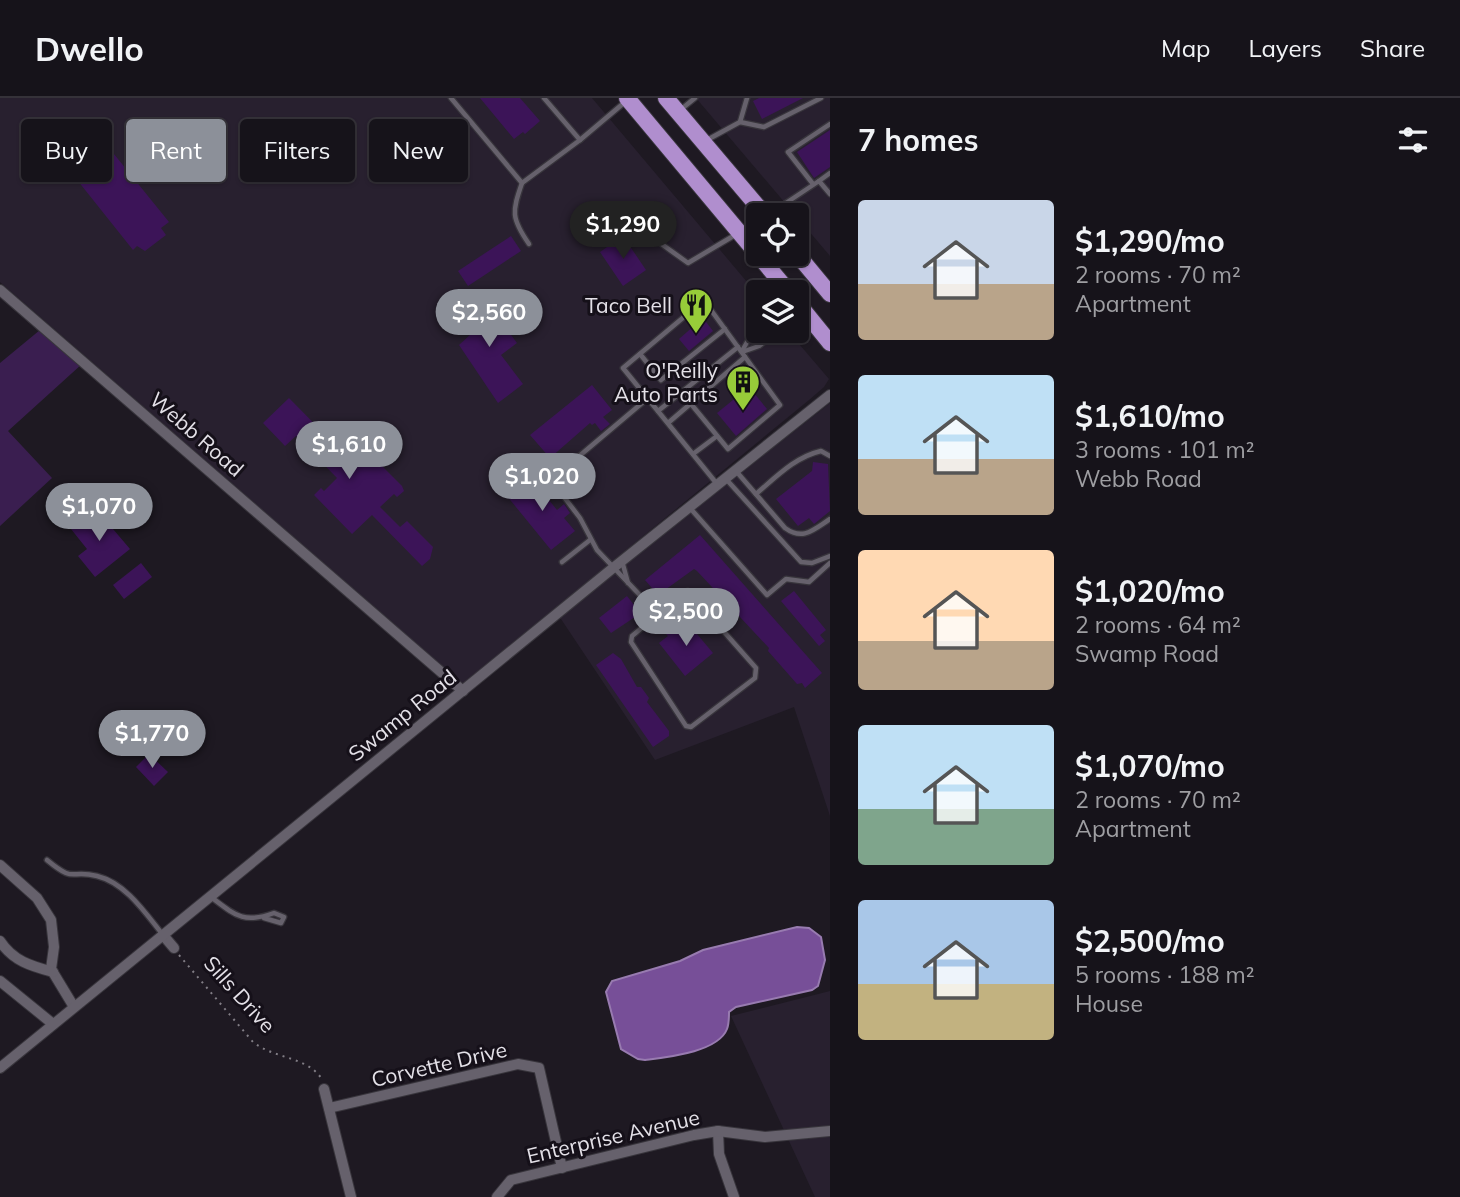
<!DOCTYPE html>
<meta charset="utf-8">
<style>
body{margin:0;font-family:Mulish,sans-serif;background:#232027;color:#f1f3f6;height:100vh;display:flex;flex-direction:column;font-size:26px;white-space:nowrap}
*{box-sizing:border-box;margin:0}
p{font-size:23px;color:#9e9ea2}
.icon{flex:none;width:38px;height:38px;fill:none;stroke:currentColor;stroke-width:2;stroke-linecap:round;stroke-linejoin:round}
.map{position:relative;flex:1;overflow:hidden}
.panel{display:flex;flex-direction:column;background:#16131a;width:630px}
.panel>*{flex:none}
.hud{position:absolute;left:21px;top:21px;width:665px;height:63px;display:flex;gap:14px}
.tools{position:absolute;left:746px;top:105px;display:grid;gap:14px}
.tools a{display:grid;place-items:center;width:63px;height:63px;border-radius:7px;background:#16131a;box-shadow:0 2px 5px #0004,0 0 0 2px #353239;font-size:35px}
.price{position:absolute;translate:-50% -60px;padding:0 16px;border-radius:24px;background:#8c9099;color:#fff;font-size:23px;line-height:46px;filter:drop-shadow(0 2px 4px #0008)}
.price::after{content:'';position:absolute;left:50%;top:42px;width:21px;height:16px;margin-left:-10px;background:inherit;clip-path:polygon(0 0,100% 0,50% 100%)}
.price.active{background:#222;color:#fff}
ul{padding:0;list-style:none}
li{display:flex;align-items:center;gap:21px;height:175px;padding:0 28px}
li span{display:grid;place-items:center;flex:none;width:196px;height:140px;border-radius:7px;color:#555}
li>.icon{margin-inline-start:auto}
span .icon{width:84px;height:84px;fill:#fffc;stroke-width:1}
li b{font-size:30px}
h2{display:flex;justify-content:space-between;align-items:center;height:84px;padding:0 28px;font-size:30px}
.chip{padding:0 24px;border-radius:7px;background:#16131a;box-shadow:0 2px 5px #0004,0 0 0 2px #353239;font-size:24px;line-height:63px}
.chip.active{background:#8c9099;color:#fff}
header{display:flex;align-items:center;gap:42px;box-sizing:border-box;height:98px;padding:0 35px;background:#16131a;border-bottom:2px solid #353239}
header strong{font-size:33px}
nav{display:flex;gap:38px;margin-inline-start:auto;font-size:24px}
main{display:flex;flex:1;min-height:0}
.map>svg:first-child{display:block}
</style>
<header>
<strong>Dwello</strong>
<nav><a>Map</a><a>Layers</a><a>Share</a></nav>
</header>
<main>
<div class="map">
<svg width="830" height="1099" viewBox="0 0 830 1099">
<rect width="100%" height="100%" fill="#1e1922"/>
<!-- built -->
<g fill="#28202f">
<polygon points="0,0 592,0 758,197 758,233 788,233 829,281 824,289 809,302 463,586 0,184"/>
<polygon points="696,0 830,0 830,158 746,59"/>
<polygon points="830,305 830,718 794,609 655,662 559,518"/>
<polygon points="830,893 830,1099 815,1099 731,918"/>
</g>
<!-- green -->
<polygon fill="#3a1e50" points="40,232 82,266 8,333 52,380 0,428 0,265"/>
<!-- water -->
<path fill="#774f98" stroke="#987bb0" stroke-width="2" d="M797,829L809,830L821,839L825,862L818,888L812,892L736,909L729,914C729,920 729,926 727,931C718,954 668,959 645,962L638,961L621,951L606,894L612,883L680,863L703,852Z"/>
<!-- building -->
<g fill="#3c1458">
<polygon points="480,0 520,0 540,23 525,36 523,34 514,41"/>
<polygon points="759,0 803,0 762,21 753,3"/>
<polygon points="830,32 830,69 814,80 797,54"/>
<polygon points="101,40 169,124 161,130 166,137 145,153 137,148 133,152 66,68"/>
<polygon points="511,138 521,153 468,188 458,173"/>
<polygon points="623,138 646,172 623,188 600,154"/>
<polygon points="483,199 517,245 501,257 523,286 498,305 459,247 471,236 458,217"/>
<polygon points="703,220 713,233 689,253 679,241"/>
<polygon points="592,287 612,312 603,319 610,326 601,333 595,325 592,327 590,325 550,360 530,337"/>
<polygon points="749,289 767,311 736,338 717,315"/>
<polygon points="289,300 352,364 365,351 402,388 404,393 397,399 394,396 380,409 400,429 407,423 433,449 430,461 422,468 372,417 352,436 314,397 321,390 324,393 337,380 296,338 285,348 263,325"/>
<polygon points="813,364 828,366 830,413 814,426 809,420 798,428 776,401 812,373"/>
<polygon points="533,377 540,385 537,387 557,412 564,406 570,415 564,420 575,433 551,452 507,398"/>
<polygon points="96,411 130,451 95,479 78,458 87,451 71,431"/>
<polygon points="700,437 822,575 805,590 802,585 797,586 768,553 769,550 697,473 694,471 658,497 645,482"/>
<polygon points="141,465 152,479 124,501 113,487"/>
<polygon points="794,493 826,532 820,537 825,543 819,548 781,503"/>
<polygon points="627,498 638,512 633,516 635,519 611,535 599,520"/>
<polygon points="686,523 713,555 685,578 659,545 668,538 666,536"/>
<polygon points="613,555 621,561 637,589 641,589 649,600 647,604 669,633 669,638 653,649 596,567"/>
<polygon points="149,656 168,674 154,688 136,669"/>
</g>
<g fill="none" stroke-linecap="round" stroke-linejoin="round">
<!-- service casing -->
<g stroke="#38353c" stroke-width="7">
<g id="service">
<polyline points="451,0 522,85 580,42"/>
<polyline points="544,0 580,42 625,4"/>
<polyline points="679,13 695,0"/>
<polyline points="740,24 747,0"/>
<polyline points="707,42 740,24 764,29 821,0"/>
<polyline points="819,83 830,75"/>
<path d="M522,85C512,114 511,120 529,146"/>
<polyline points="813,86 788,54 830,26"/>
<polyline points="768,117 819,83 830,96"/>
<polyline points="635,127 688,165 735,137"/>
<polyline points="742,253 750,239 758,231"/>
<polyline points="742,254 759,248 778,233"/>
<polyline points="640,256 661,282 725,231"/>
<polyline points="682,295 728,351 780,307 711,212 697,208 623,270 717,386"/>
<polyline points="658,313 738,249"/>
<polyline points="668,325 745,259"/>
<polyline points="693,356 717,338"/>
<path d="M736,373L785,430C803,443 813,432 830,421"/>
<polyline points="558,376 648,300"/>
<polyline points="726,381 801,464 812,465 830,458"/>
<polyline points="558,391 580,420 597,452 655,513 656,518 632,538 631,544 686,628 691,629 755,580 756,570 688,493 679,495 655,513"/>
<path d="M756,396C776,379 795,359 821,353L830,358"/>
<polyline points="690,410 767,497 786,481 809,484 830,465"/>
<polyline points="622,463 628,485"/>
<polyline points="562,464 590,442"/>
<path d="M47,762C76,786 69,771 97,778C126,785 146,816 163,837"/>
<path d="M211,799C236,818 244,826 274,815L284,819L281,825L264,820"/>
</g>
</g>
<!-- minor casing -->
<g stroke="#38353c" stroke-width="12">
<g id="minor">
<polyline points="0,192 463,593"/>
<polyline points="0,767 37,800 51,822 54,849 51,871 74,909"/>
<polyline points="163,837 174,850"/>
<path d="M0,843C13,863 31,868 53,874"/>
<polyline points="0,883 53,926"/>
<polyline points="0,970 613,470 830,297"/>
<polyline points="324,991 351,1099"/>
<polyline points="329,1010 518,966 539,970 562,1070"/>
<polyline points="718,1033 719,1056 734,1099"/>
<polyline points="497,1099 511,1082 694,1037 718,1033 765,1039 830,1033"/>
</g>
</g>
<!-- trunk casing -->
<g stroke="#38353c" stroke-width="18">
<g id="trunk">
<polyline points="627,0 789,194"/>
<polyline points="666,0 765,117"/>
<polyline points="796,155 830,196"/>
<polyline points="796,203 830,245"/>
</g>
</g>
<!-- path -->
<path stroke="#817d85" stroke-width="2" stroke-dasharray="2 5" stroke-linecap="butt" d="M179,857L253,944C276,962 309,958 323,983"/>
<!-- service -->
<use href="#service" stroke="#66616c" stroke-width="4.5"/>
<!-- minor -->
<use href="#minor" stroke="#66616c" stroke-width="10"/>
<!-- trunk -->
<use href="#trunk" stroke="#b08ece" stroke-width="16"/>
</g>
<!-- icons -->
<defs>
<g id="restaurant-pin" transform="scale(1.75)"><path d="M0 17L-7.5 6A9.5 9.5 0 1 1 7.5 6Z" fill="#97cc39" stroke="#151019"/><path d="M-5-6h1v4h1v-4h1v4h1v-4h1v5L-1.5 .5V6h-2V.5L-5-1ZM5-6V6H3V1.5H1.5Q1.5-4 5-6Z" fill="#111"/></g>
<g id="building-pin" transform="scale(1.75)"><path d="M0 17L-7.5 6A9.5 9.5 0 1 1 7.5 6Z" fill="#97cc39" stroke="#151019"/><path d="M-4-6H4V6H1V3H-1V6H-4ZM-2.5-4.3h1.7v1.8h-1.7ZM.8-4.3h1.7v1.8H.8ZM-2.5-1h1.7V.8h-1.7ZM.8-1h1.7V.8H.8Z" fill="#111"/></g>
</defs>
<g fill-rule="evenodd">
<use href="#restaurant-pin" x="696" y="207"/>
<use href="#building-pin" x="743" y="284"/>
</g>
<g text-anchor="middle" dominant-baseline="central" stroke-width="6" stroke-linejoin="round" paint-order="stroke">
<!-- poi labels -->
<g font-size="21" fill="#e4e1e8" stroke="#151019" text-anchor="end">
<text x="672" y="207">Taco Bell</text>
<text x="718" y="272">O'Reilly<tspan x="718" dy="24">Auto Parts</tspan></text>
</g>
<!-- street labels -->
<g font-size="21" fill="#e4e1e8" stroke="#151019">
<text transform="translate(197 336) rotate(41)">Webb Road</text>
<text transform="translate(402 617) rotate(-39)">Swamp Road</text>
<text transform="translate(240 896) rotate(48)">Sills Drive</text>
<text transform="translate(439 966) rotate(-13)">Corvette Drive</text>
<text transform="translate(613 1038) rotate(-13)">Enterprise Avenue</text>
</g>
</g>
</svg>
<div class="tools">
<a><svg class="icon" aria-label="locate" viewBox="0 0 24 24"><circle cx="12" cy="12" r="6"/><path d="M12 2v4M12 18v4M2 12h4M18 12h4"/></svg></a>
<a><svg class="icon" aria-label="layers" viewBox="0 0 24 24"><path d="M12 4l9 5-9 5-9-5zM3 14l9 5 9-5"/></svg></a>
</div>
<b class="price active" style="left:623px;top:163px">$1,290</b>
<b class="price" style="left:489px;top:251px">$2,560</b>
<b class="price" style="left:349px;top:383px">$1,610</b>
<b class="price" style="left:542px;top:415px">$1,020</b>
<b class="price" style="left:99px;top:445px">$1,070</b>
<b class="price" style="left:686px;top:550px">$2,500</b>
<b class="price" style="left:152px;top:672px">$1,770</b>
<div class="hud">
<a class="chip">Buy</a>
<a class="chip active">Rent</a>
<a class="chip">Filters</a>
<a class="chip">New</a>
</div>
</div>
<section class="panel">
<h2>7 homes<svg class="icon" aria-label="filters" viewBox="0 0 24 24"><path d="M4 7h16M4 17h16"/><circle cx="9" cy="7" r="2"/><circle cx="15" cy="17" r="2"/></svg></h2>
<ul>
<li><span style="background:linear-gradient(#c9d6e8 60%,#b9a48a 0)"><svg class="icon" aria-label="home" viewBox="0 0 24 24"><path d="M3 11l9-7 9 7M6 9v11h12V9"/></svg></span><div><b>$1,290/mo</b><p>2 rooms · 70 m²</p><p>Apartment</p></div></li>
<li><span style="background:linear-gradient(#bfe0f5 60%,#b9a48a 0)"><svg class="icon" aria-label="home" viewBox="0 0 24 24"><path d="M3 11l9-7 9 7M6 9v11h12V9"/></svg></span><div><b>$1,610/mo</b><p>3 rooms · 101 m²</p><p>Webb Road</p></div></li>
<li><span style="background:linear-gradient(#ffd9b3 65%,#b9a48a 0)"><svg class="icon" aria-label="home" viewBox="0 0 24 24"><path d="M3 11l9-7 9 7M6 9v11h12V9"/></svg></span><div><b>$1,020/mo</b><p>2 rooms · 64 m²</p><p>Swamp Road</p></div></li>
<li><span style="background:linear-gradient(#bfe0f5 60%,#7fa58c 0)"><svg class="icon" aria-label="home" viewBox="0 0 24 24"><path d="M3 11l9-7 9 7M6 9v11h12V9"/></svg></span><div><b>$1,070/mo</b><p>2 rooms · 70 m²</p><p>Apartment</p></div></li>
<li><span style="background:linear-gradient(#a9c7e8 60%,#c2b280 0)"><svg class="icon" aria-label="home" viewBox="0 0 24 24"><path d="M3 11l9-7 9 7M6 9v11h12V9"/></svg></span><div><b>$2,500/mo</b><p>5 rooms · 188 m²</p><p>House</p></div></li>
</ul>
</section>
</main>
